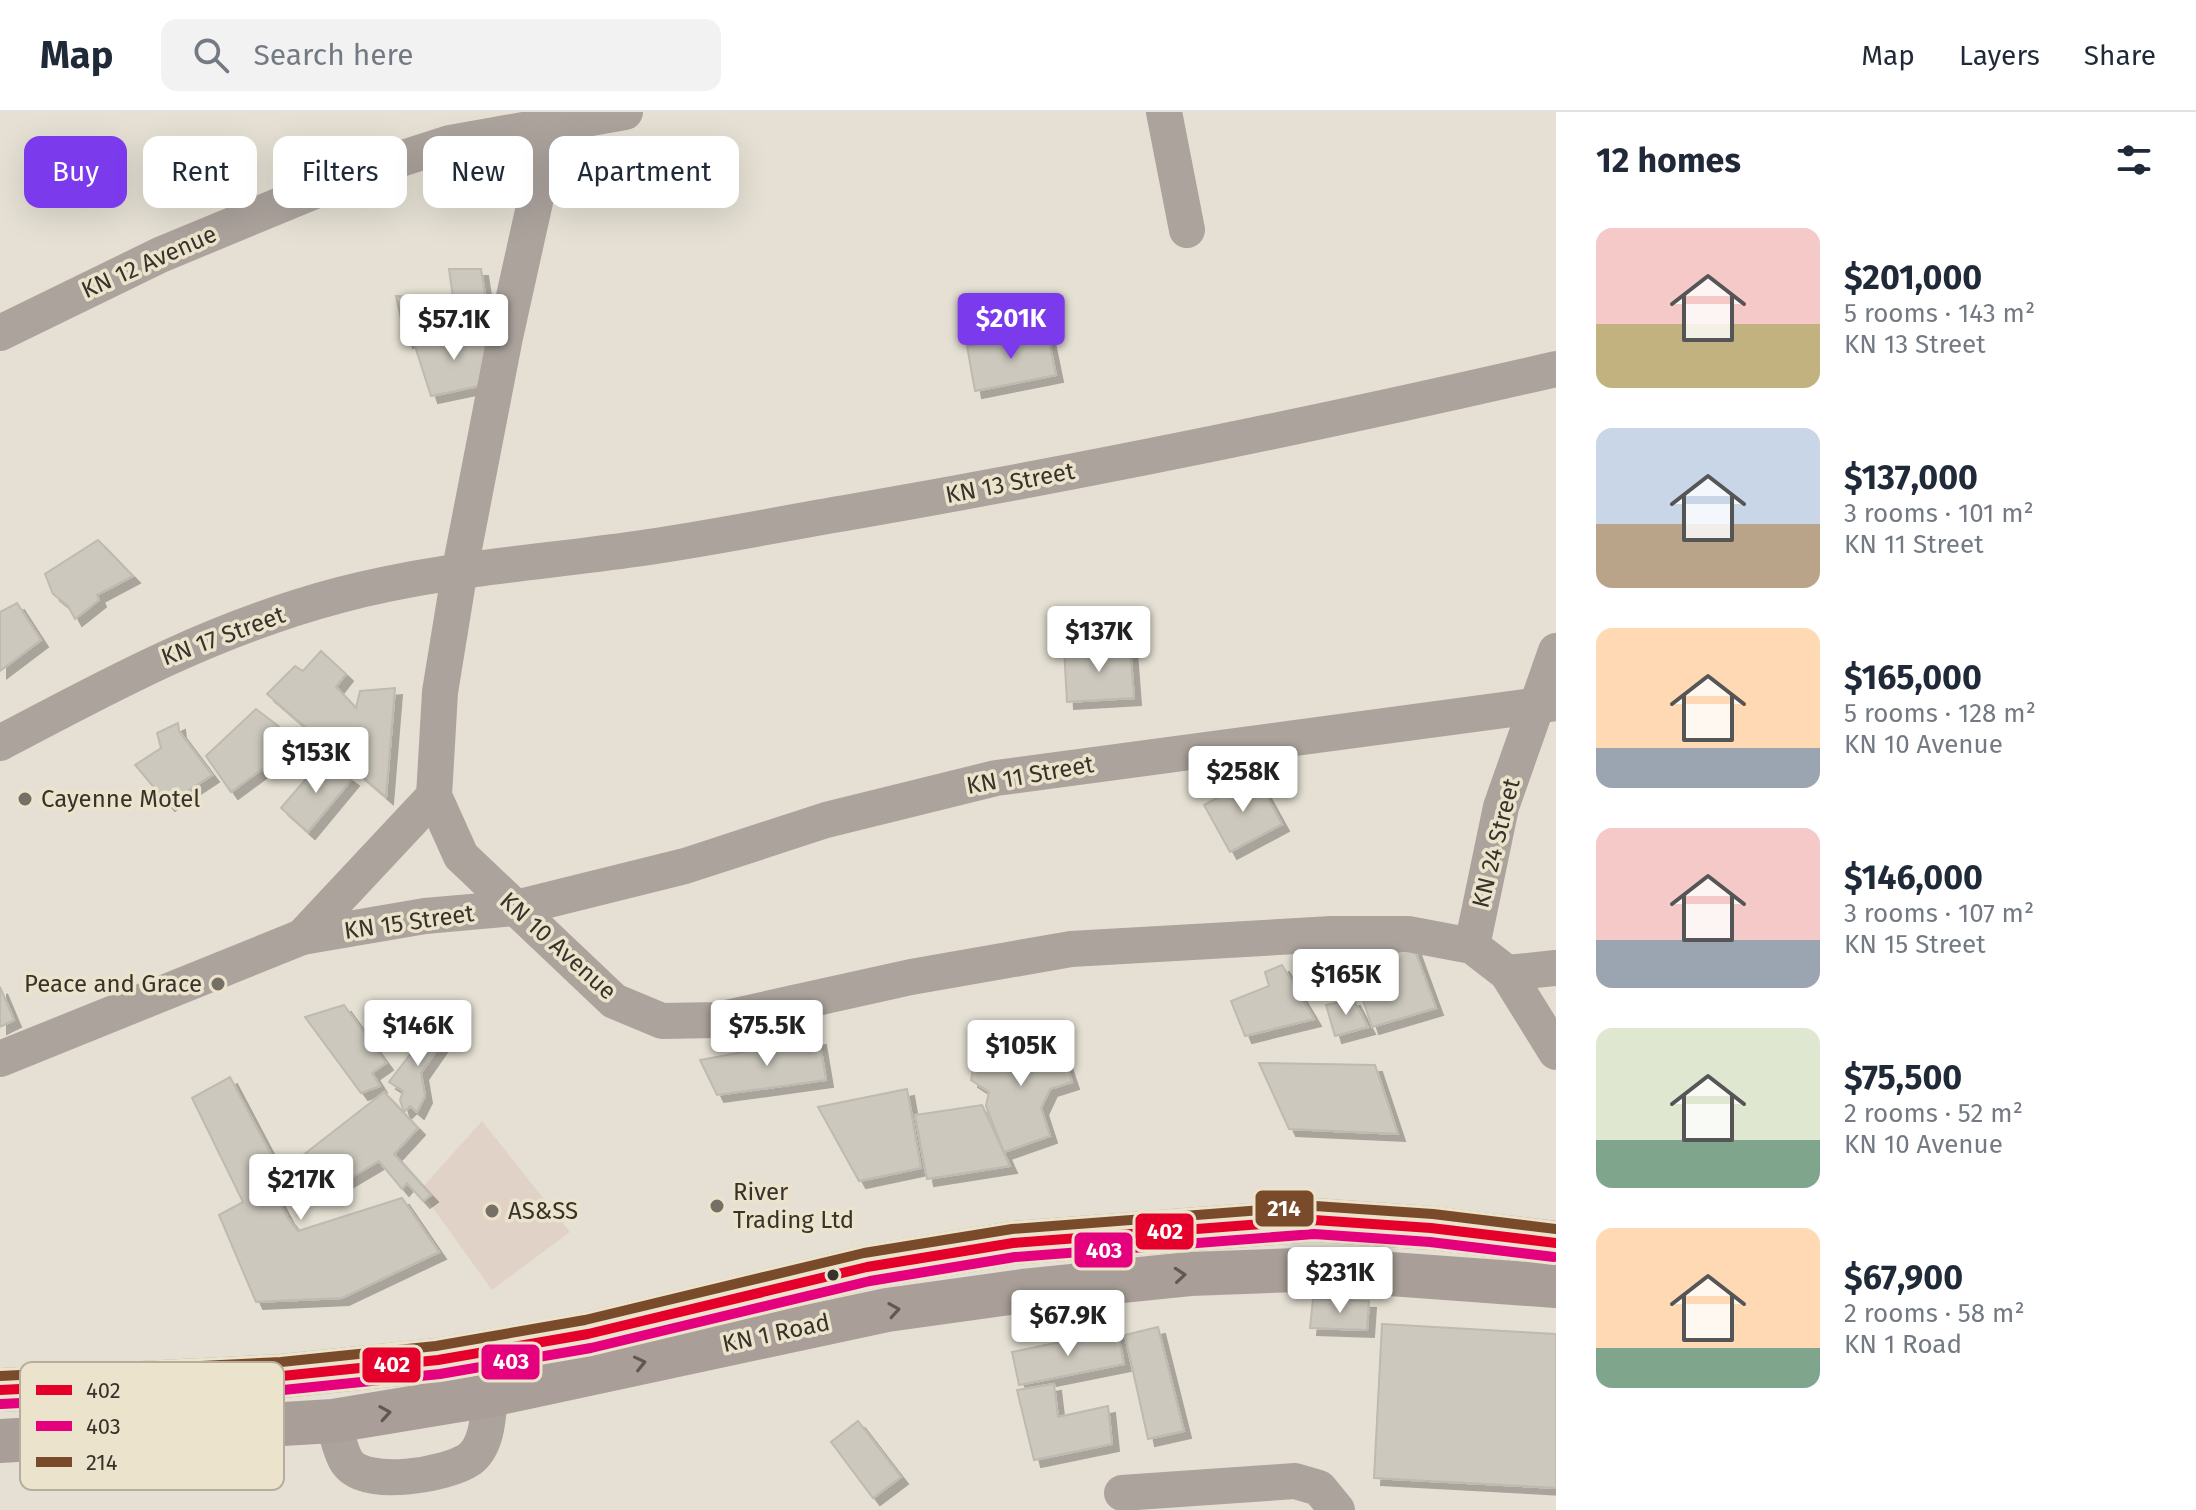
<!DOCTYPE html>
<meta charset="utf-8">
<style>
body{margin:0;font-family:"Fira Sans",sans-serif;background:#f2f2f3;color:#1f2937;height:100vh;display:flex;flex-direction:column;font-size:30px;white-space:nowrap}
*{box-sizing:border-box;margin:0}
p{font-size:26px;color:#747a83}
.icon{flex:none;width:44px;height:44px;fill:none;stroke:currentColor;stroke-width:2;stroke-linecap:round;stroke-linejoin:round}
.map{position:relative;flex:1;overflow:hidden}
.side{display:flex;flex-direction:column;background:#fff;width:640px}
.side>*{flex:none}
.banner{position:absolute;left:24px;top:24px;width:760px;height:72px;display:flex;gap:16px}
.price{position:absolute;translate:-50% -68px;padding:0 18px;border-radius:8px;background:#fff;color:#222;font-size:26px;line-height:52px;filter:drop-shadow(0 2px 4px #0008)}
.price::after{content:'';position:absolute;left:50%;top:48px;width:24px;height:18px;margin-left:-12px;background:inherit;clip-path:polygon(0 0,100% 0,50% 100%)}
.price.selected{background:#7c3aed;color:#fff}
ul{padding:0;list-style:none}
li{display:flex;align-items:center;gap:24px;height:200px;padding:0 40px}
li span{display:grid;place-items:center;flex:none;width:224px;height:160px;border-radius:16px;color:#555}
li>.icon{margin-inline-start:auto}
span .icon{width:96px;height:96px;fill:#fffc;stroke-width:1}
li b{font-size:34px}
h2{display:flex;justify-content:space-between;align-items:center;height:96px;padding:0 40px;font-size:34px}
.pill{padding:0 28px;border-radius:16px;background:#fff;box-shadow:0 8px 32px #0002;font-size:28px;line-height:72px}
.pill.selected{background:#7c3aed;color:#fff}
header{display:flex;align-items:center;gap:48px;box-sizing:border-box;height:112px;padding:0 40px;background:#fff;border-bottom:2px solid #e0e1e3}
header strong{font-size:38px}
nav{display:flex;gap:44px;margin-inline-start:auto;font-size:28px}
.search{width:560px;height:72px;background:#f2f2f3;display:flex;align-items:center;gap:20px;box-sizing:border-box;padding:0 28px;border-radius:16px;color:#747a83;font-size:30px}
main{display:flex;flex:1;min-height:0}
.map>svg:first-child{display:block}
</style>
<header>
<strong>Map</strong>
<div class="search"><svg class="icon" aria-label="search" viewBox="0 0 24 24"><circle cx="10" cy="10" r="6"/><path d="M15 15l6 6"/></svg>Search here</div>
<nav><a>Map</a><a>Layers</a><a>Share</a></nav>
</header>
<main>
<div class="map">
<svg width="1556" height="1398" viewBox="0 0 1556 1398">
<defs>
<filter id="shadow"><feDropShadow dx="7" dy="7" stdDeviation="0" flood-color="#0004"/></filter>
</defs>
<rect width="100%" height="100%" fill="#e5e0d3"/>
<!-- commercial -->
<polygon fill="#e1d2c7" points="482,1009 570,1120 492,1178 420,1078"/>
<!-- building -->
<g fill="#ccc8bd" stroke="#bebab0" stroke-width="2" filter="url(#shadow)">
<polygon points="449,157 481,157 490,214 458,220"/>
<polygon points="396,184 437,186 440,221 406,229"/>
<polygon points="490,218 484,273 431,284 414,231"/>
<polygon points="1047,219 1056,263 975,279 967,234"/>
<polygon points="98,428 133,464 97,483 99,488 75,507 68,494 53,482 45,462"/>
<polygon points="17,491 41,528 0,559 0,500"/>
<polygon points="1130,533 1134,586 1067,590 1064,537"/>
<polygon points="321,539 346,562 336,575 356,596 360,579 395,576 386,685 267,582 295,554 303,559"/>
<polygon points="256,597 299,630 231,680 206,644"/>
<polygon points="178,611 179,619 212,663 168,692 135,653 161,636 157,621"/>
<polygon points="323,647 352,667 308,720 281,696"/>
<polygon points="1256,665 1282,712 1230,740 1204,693"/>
<polygon points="1414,836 1436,896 1372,915 1351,852"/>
<polygon points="1345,845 1346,868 1323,867 1320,846"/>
<polygon points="1282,853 1314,907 1245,924 1231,889 1269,874 1265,860"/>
<polygon points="0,875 14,908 0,915"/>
<polygon points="1353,887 1368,915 1335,924 1326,893"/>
<polygon points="344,893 386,951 372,961 380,974 361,981 305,905"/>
<polygon points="435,910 450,919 421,961 425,984 417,1000 410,994 404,1000 400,988 403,979 389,970"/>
<polygon points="1056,922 1072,970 1050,977 1041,996 1050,1024 1004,1040 986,994 989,980 971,968 976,941 991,938 1004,945 1011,934"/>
<polygon points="819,926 826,968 717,983 700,948"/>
<polygon points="1259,951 1375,953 1398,1022 1289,1017"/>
<polygon points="230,965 279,1058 262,1057 287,1105 298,1119 402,1086 439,1140 342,1186 256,1190 219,1103 243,1090 192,986"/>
<polygon points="907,977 921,1056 859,1069 818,995"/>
<polygon points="384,980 418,1016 394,1042 431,1083 423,1089 407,1071 402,1077 379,1049 325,1081 302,1044"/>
<polygon points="982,993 1010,1054 927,1067 915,1003"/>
<polygon points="1313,1187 1369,1189 1367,1218 1310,1216"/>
<polygon points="1382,1212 1556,1222 1556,1376 1374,1366"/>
<polygon points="1158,1215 1184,1319 1148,1327 1125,1223"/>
<polygon points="1117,1218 1124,1252 1019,1273 1012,1240"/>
<polygon points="1054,1272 1058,1305 1108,1294 1112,1332 1034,1348 1017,1278"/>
<polygon points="858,1309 901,1365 873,1386 831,1330"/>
</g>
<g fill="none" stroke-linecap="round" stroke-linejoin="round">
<!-- minor -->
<g stroke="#aca39d" stroke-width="36">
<polyline points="555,0 505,225 460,457 440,580 434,684 461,744 614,889 662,909 717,908 911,865 1071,837 1332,822 1408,822 1472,834 1507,861 1556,940"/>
<polyline points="1164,0 1187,118"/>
<polyline points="0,221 160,143 363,59 450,31 625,0"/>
<path d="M0,631C113,571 215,516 340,483C438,457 536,451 635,437C707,427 779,412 851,400C1087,359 1322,311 1556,257"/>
<polyline points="302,825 434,684"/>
<polyline points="1472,834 1501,695 1556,539"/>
<polyline points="1507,861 1556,856"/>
<polyline points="0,947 302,825 425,804 516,796 685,754 826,708 996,666 1556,591"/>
<path d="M333,1309C337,1321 340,1340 347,1350C365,1377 447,1363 470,1347C488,1333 488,1303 490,1283"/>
<polyline points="1122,1381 1295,1369 1319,1376 1337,1398"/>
</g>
<!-- highway -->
<g stroke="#a99f98" stroke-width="44">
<polyline points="0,1278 282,1264 438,1248 588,1222 867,1155 1013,1131 1314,1108 1431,1116 1556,1131"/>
<polyline points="0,1329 333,1309 490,1283 887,1198 1023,1179 1190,1162 1322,1157 1556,1174"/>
</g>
<!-- bus-1 casing -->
<g stroke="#ece3cc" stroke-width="16">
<polyline id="bus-1" points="0,1278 282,1264 438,1248 588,1222 867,1155 1013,1131 1314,1108 1431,1116 1556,1131"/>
</g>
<!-- bus-2 casing -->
<g stroke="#ece3cc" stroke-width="16">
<polyline id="bus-2" points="1,1292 283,1278 440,1262 591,1236 870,1169 1015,1145 1314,1122 1430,1130 1554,1145"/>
</g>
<!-- bus-3 casing -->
<g stroke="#ece3cc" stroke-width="16">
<polyline id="bus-3" points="0,1264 281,1250 436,1234 585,1208 864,1141 1012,1117 1315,1094 1433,1102 1556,1117"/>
</g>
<!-- bus-1 -->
<use href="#bus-1" stroke="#e4002b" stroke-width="10"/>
<!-- bus-2 -->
<use href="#bus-2" stroke="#e5007d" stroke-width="10"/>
<!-- bus-3 -->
<use href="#bus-3" stroke="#7a4b2a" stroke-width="10"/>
</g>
<!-- one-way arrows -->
<defs><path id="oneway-chevron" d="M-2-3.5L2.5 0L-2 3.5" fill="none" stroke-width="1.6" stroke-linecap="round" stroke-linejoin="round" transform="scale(2)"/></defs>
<g stroke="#5f5950">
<use href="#oneway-chevron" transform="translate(1180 1163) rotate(-5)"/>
<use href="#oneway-chevron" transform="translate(894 1198) rotate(-9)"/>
<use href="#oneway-chevron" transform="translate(640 1251) rotate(-13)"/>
<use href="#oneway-chevron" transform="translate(385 1301) rotate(-9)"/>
</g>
<!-- markers -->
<g fill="#747065" stroke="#ece3cc" stroke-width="3">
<circle cx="25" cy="687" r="8"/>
<circle cx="218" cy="872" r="8"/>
<circle cx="717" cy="1094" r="8"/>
<circle cx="492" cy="1099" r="8"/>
</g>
<circle fill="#37332a" stroke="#ece3cc" stroke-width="3" cx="833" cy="1163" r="7"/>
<g text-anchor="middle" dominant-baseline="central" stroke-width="7" stroke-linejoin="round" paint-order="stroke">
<!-- street labels -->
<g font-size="24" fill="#37332a" stroke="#ece3cc">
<text transform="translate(149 150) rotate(-24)">KN 12 Avenue</text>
<text transform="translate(1010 371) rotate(-11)">KN 13 Street</text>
<text transform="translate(223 524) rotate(-20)">KN 17 Street</text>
<text transform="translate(1030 663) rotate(-10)">KN 11 Street</text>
<text transform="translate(1496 731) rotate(-76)">KN 24 Street</text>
<text transform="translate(409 810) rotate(-8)">KN 15 Street</text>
<text transform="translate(558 834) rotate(42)">KN 10 Avenue</text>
<text transform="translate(776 1221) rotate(-12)">KN 1 Road</text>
</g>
<!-- poi labels -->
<g font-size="24" fill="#37332a" stroke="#ece3cc" text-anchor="start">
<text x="41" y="687">Cayenne Motel</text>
<text x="202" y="872" text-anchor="end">Peace and Grace</text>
<text x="733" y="1080">River<tspan x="733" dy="28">Trading Ltd</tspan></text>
<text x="508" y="1099">AS&amp;SS</text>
</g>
</g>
<!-- legend -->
<rect x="20" y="1250" width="264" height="128" rx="12" fill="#ece3cc" stroke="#b6ae9b" stroke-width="2"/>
<rect x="36" y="1273" width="36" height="10" fill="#e4002b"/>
<rect x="36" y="1309" width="36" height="10" fill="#e5007d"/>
<rect x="36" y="1345" width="36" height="10" fill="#7a4b2a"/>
<g font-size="22" fill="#37332a">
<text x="86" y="1286">402</text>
<text x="86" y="1322">403</text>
<text x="86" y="1358">214</text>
</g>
<g stroke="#ece3cc" stroke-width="3">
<rect x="1254" y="1077" width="61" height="39" rx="8" fill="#7a4b2a"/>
<rect x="1134" y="1100" width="61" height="39" rx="8" fill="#e4002b"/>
<rect x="1073" y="1119" width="61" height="38" rx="8" fill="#e5007d"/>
<rect x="480" y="1231" width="61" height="38" rx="8" fill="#e5007d"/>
<rect x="361" y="1234" width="61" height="38" rx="8" fill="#e4002b"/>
</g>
<g font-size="22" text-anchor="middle" font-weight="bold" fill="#fff">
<text x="1284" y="1104">214</text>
<text x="1165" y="1127">402</text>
<text x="1104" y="1146">403</text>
<text x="511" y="1257">403</text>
<text x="392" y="1260">402</text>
</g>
</svg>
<b class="price selected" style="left:1011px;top:249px">$201K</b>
<b class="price" style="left:454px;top:250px">$57.1K</b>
<b class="price" style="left:1099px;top:562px">$137K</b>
<b class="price" style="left:316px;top:683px">$153K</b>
<b class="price" style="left:1243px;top:702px">$258K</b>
<b class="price" style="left:1346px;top:905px">$165K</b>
<b class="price" style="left:418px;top:956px">$146K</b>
<b class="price" style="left:767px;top:956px">$75.5K</b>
<b class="price" style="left:1021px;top:976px">$105K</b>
<b class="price" style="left:301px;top:1110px">$217K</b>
<b class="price" style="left:1340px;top:1203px">$231K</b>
<b class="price" style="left:1068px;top:1246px">$67.9K</b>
<div class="banner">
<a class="pill selected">Buy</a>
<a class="pill">Rent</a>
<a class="pill">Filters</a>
<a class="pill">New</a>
<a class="pill">Apartment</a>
</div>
</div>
<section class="side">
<h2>12 homes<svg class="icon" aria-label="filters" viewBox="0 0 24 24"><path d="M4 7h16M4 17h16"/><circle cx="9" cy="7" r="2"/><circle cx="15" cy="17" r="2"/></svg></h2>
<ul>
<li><span style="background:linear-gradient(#f6c9c9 60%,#c2b280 0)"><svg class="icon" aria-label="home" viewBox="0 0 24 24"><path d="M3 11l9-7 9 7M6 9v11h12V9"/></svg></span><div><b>$201,000</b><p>5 rooms · 143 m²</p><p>KN 13 Street</p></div></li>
<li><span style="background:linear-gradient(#c9d6e8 60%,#b9a48a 0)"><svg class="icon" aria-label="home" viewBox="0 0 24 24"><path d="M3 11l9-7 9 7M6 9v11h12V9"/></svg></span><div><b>$137,000</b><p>3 rooms · 101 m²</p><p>KN 11 Street</p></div></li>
<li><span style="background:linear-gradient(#ffd9b3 75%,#9aa5b1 0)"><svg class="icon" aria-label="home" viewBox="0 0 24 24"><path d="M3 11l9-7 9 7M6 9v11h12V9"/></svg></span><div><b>$165,000</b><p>5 rooms · 128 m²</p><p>KN 10 Avenue</p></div></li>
<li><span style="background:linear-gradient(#f6c9c9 70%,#9aa5b1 0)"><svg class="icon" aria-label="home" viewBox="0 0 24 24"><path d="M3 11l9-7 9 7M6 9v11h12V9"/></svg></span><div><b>$146,000</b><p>3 rooms · 107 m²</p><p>KN 15 Street</p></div></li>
<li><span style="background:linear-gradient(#dfe7d0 70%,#7fa58c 0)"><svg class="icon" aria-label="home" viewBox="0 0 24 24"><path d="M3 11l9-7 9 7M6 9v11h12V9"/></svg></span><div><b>$75,500</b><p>2 rooms · 52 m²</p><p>KN 10 Avenue</p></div></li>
<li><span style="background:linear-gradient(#ffd9b3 75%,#7fa58c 0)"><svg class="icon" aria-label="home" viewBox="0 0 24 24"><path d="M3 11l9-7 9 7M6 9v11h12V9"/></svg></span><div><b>$67,900</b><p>2 rooms · 58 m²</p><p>KN 1 Road</p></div></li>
</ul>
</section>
</main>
